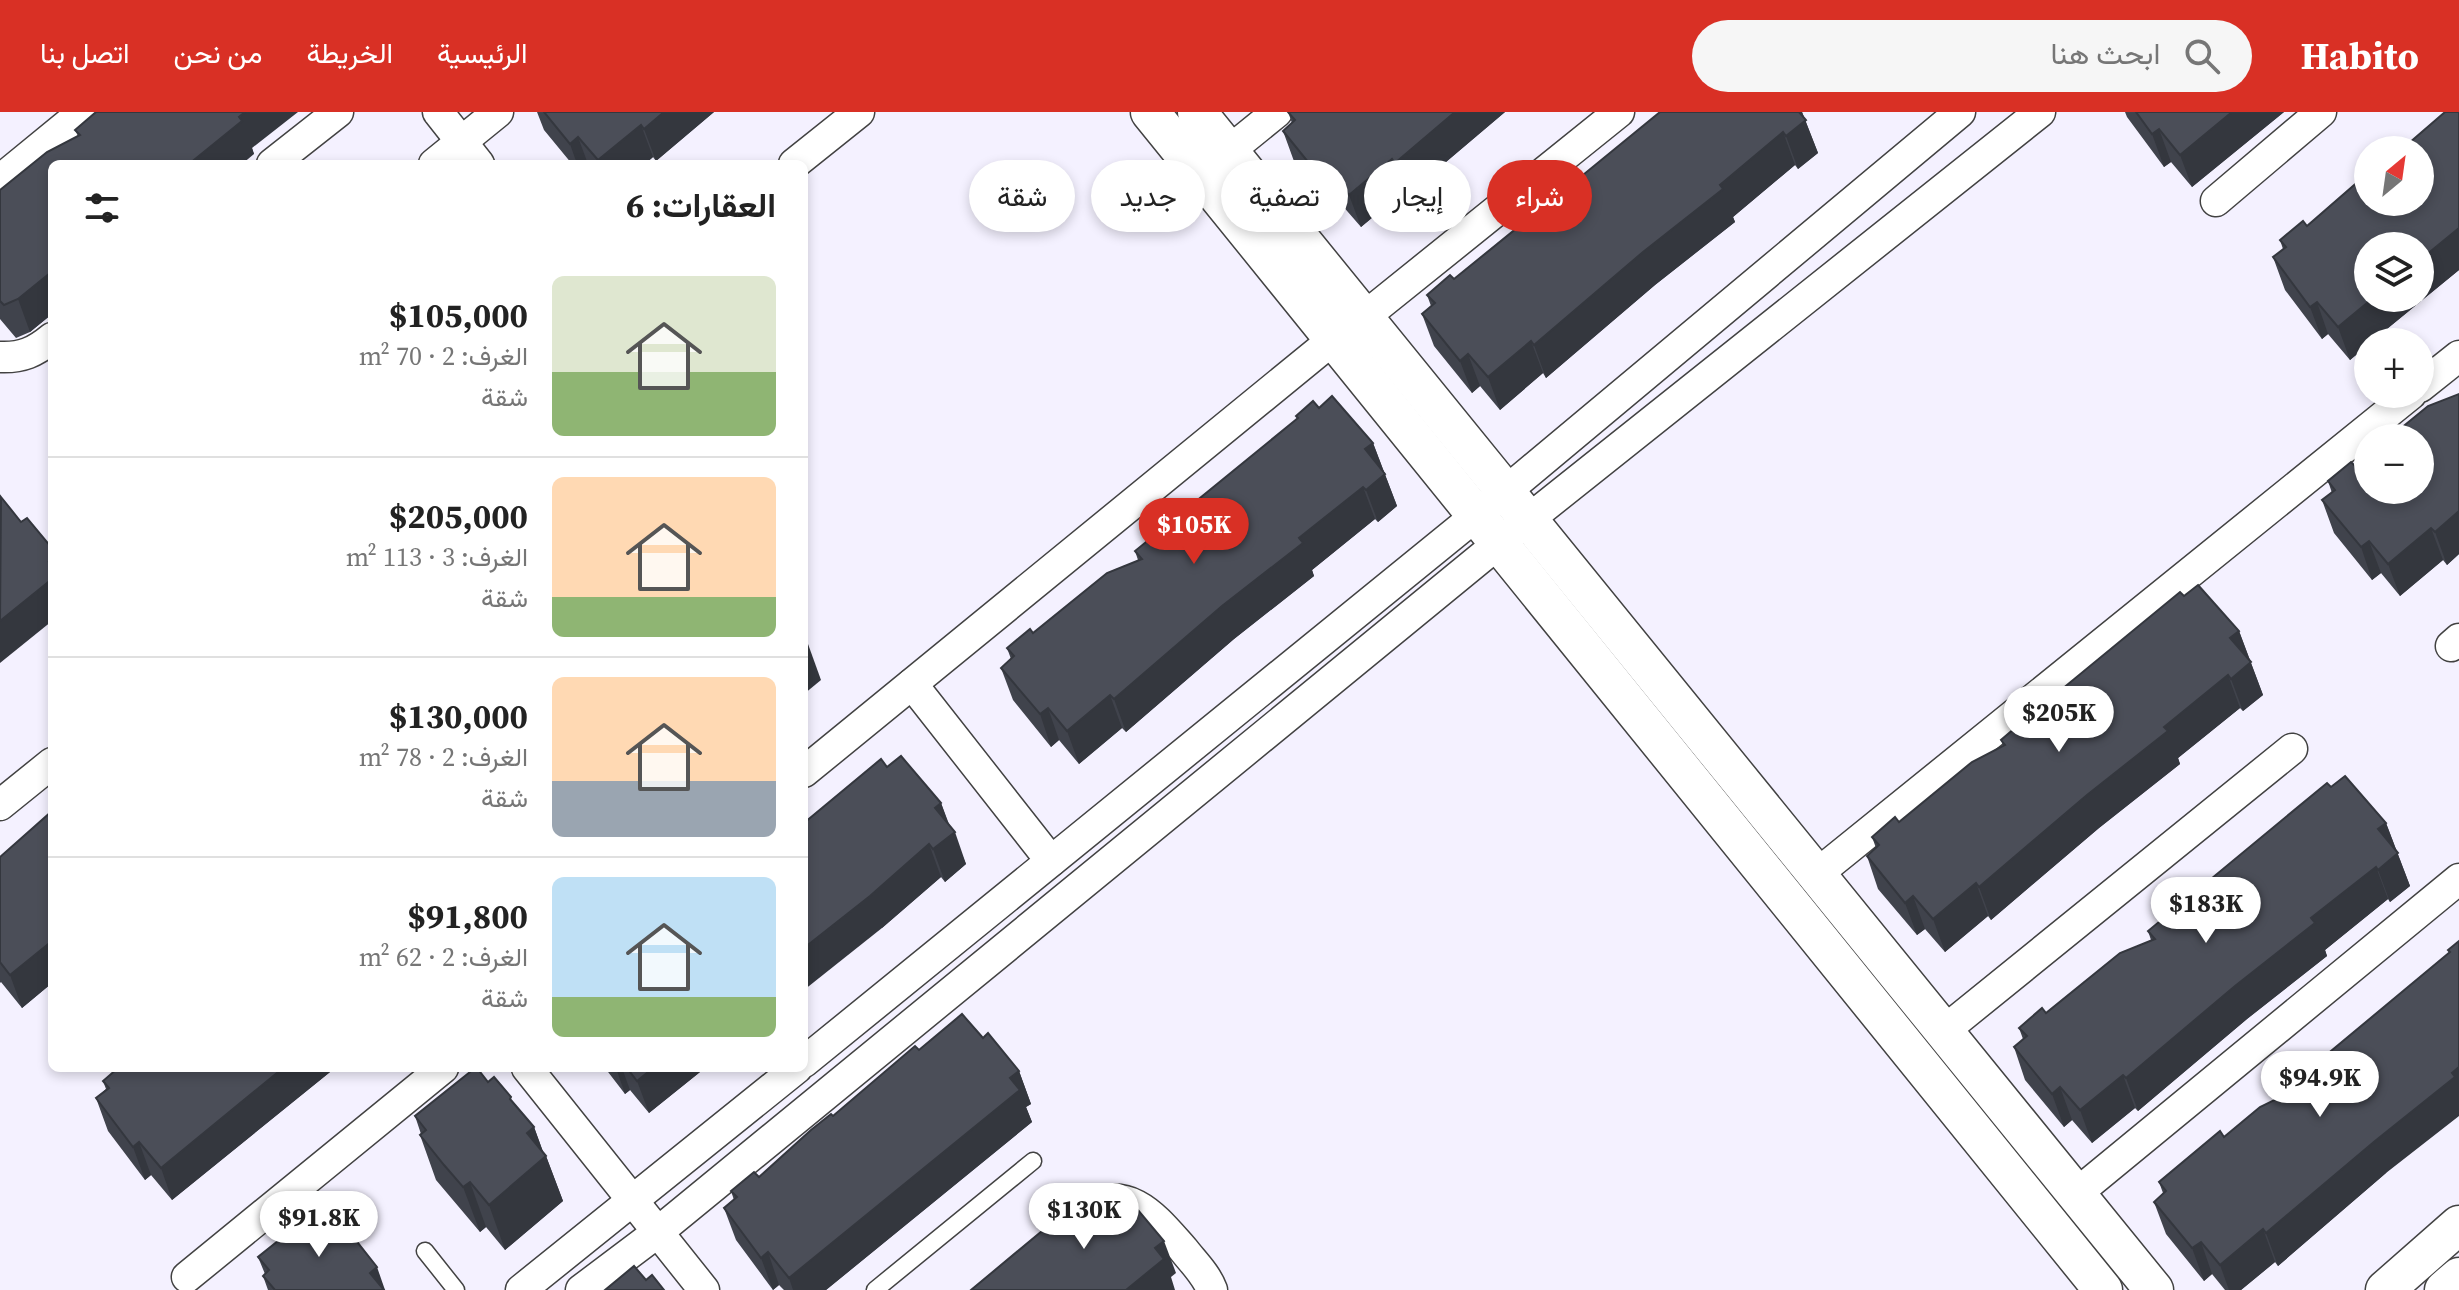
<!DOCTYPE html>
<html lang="ar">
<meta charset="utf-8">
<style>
body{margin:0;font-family:"Source Serif 4",Vazirmatn,serif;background:#f6f6f6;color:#222;direction:rtl;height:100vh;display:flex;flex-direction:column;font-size:30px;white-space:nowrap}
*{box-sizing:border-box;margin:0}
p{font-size:26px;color:#767676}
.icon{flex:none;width:44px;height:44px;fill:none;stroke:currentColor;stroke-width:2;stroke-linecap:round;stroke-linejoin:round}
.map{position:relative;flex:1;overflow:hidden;direction:ltr}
.sheet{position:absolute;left:48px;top:48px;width:760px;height:912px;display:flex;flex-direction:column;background:#fff;border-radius:12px;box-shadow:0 4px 12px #0003;direction:rtl}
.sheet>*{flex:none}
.guide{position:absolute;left:832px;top:48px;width:760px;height:72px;direction:rtl;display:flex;gap:16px}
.needle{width:52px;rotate:29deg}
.controls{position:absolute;left:2354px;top:24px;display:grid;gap:16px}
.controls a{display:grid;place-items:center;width:80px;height:80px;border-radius:50%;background:#fff;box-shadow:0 4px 12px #0003;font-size:40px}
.price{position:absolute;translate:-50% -68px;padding:0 18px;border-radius:28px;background:#fff;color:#222;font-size:26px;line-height:52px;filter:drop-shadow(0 2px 4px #0008)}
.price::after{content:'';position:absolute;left:50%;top:48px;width:24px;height:18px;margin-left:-12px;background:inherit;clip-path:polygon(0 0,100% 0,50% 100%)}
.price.on{background:#d93025;color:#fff}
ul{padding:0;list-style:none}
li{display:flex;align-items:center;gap:24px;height:200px;padding:0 32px}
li+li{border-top:2px solid #e0e0e0}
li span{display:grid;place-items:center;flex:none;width:224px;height:160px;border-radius:12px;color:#555}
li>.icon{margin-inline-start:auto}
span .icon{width:96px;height:96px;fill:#fffc;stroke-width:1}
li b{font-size:34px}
h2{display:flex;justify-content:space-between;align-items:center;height:96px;padding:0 32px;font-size:34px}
.chip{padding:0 28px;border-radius:36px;background:#fff;box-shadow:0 4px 12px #0003;font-size:28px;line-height:72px}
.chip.on{background:#d93025;color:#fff}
header{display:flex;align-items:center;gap:48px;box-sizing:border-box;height:112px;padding:0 40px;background:#d93025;color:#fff}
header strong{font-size:38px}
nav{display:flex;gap:44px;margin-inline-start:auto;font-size:28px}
.search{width:560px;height:72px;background:#f6f6f6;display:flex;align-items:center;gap:20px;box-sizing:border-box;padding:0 28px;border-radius:44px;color:#767676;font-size:30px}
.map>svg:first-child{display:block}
</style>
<header>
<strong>Habito</strong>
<div class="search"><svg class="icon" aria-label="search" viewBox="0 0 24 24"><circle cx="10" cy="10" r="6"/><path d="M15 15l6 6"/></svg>ابحث هنا</div>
<nav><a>الرئيسية</a><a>الخريطة</a><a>من نحن</a><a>اتصل بنا</a></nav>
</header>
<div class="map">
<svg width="2459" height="1178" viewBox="0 0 2459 1178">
<rect width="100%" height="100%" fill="#f4f1ff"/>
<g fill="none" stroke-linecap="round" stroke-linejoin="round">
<!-- service casing -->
<g stroke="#424242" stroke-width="19">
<g id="service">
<polyline points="425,1139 456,1178"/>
<polyline points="875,1178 1033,1049"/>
</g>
</g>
<!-- minor casing -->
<g stroke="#424242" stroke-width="33">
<g id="minor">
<polyline points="438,0 479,52"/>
<polyline points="1229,39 1277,0"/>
<polyline points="272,52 338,0"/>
<polyline points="434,52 498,0"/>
<polyline points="794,52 859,0"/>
<polyline points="0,68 83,0"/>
<polyline points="2216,89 2321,0"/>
<polyline points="1363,206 1619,0"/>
<path d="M0,245C22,246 35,240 52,226"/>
<polyline points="2420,275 2459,244"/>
<polyline points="2451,534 2459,527"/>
<polyline points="912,572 1051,749"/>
<polyline points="804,660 1335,226"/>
<polyline points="0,693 52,651"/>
<polyline points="1817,762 2411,282"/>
<polyline points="1945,918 2292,637"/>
<polyline points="804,950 1504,381 1960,0"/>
<polyline points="527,956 704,1178"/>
<polyline points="2076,1082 2459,767"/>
<path d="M1084,1097C1129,1070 1156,1107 1183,1137C1193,1150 1206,1162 1212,1178"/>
<polyline points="187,1165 443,956"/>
<polyline points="521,1178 797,956"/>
<polyline points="581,1178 658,1120 1499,431 2040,0"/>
</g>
</g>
<!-- tertiary casing -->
<g stroke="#424242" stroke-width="41">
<g id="tertiary">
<polyline points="1150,0 2103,1178"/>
<polyline points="1197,0 2154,1178"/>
<polyline points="2385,1178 2459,1113"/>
<polyline points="2444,1178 2459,1165"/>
</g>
</g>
<!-- service -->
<use href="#service" stroke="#fff" stroke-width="16"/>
<!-- minor -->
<use href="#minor" stroke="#fff" stroke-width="30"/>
<!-- tertiary -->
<use href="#tertiary" stroke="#fff" stroke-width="38"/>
</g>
<!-- wall -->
<g fill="#40434c">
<polygon points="537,0 714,0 656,49 653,45 645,52 572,52 544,18"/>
<polygon points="1288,0 1505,0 1407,83 1404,79 1361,115 1341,92 1333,99 1295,52 1283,19 1292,11"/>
<polygon points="1660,0 1802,0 1818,41 1798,57 1795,53 1733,105 1735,110 1655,173 1546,266 1543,261 1500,298 1480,274 1472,281 1434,234 1422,202 1431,194 1427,183 1454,167 1559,95 1556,85"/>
<polygon points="2125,0 2284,0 2192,75 2171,50 2164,55 2127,5"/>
<polygon points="2459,0 2459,158 2371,230 2368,230 2368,233 2350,248 2328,222 2322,227 2285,178 2273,145 2283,137 2280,128 2307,114"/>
<polygon points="75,18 252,36 254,42 52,52 52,202 30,220 16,226 0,207 0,78 78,24"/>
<polygon points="2459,282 2459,442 2447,453 2443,448 2400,484 2381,461 2372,468 2334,421 2322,388 2332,381 2328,369 2355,354"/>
<polygon points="1319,296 1373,331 1397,394 1378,410 1375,407 1312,458 1314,464 1234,527 1126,620 1122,616 1079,652 1059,628 1051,635 1013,588 1001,556 1011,547 1007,536 1033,521 1138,448 1135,439 1297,307 1296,304"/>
<polygon points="2239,519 2263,583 2243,599 2240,596 2178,646 2180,652 2099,716 1991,808 1988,804 1945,840 1925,817 1917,823 1878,777 1867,744 1876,736 1872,725 1899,710 2003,634 2001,628"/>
<polygon points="887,655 941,691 949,712 966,752 945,770 941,765 882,816"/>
<polygon points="2331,675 2386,711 2410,774 2390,790 2388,787 2325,838 2327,844 2247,907 2138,999 2135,996 2092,1031 2072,1008 2064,1015 2025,968 2014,935 2023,927 2019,916 2046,901 2151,828 2148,819"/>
<polygon points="52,699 52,871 22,896 1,870 0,871 0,745"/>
<polygon points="2459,829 2386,1061 2278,1154 2275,1150 2241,1178 2225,1178 2212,1162 2204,1169 2166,1122 2154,1090 2163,1081 2159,1070 2291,980 2289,974 2449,841 2448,838"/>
<polygon points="983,926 1019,959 1031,992 1026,995 1032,1010 826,1178 784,1178 779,1173 773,1178 736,1128 724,1096 734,1088 731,1079 759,1065 833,1004 919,938"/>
<polygon points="118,956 335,956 172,1088 151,1063 145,1068 108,1019 96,986 106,977 103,969"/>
<polygon points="605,956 705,956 649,1001 630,978 625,982"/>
<polygon points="488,970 514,991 534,1015 543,1040 546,1044 563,1089 505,1138 486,1115 480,1120 436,1068 420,1023 421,1022 415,1004"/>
<polygon points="258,1145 385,1178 268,1178 263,1164 265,1162"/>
</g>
<!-- shaded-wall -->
<g fill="#34373e">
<polygon points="245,0 298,0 252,36 254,42 242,52 189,52"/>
<polygon points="664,0 714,0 656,49 644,17"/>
<polygon points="1455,0 1505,0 1407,83 1395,51"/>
<polygon points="1792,0 1802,0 1818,41 1798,57 1786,24"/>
<polygon points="2232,0 2284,0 2192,75 2180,43"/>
<polygon points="641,13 653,45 645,52 599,52 598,48"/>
<polygon points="2159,17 2171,50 2164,55 2152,22"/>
<polygon points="1783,20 1795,53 1733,105 1735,110 1655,173 1546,266 1534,233"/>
<polygon points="578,25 588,52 577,52 570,32"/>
<polygon points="1392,47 1404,79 1361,115 1349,83"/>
<polygon points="1329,59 1341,92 1333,99 1321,66"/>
<polygon points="2459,116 2459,158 2371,230 2368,230 2368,233 2350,248 2338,215 2373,186 2420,186 2420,148"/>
<polygon points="50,161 52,166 52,202 30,220 18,187"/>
<polygon points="2317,190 2328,222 2322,227 2310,195"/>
<polygon points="1531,229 1543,261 1500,298 1488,265"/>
<polygon points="1468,242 1480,274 1472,281 1460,249"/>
<polygon points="1373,331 1397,394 1378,410 1366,378 1365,337"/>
<polygon points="1363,375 1375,407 1312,458 1314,464 1234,527 1126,620 1114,587 1299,426"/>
<polygon points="2459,399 2459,442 2447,453 2435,420"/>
<polygon points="2431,416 2443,448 2400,484 2388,452"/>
<polygon points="2369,429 2381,461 2372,468 2361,435"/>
<polygon points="52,467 52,509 0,551 0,509"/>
<polygon points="2239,519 2263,583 2243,599 2231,567 2230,526"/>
<polygon points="804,530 808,532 821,568 804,582"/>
<polygon points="2228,563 2240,596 2178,646 2180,652 2099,716 1991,808 1979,775 2164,615"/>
<polygon points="1110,583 1122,616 1079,652 1067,619"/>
<polygon points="1048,596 1059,628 1051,635 1040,602"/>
<polygon points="941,691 952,722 955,720 966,752 945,770 933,737 935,696"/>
<polygon points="2386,711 2410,774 2390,790 2378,758 2378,717"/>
<polygon points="929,732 941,765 882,816 804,878 804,836"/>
<polygon points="2376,755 2388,787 2325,838 2327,844 2247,907 2138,999 2126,966 2311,806"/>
<polygon points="1976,771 1988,804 1945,840 1933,807"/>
<polygon points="1913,784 1925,817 1917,823 1905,791"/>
<polygon points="52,829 52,871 22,896 10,863"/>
<polygon points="2459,955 2459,1004 2386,1061 2278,1154 2266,1121"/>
<polygon points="283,956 335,956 172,1088 161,1056"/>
<polygon points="616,956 622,956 630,978 625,982"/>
<polygon points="653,956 705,956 649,1001 637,969"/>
<polygon points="1019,959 1031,992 1026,995 1032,1010 826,1178 793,1178 789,1166"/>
<polygon points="2123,963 2135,996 2092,1031 2080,998"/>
<polygon points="2060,975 2072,1008 2064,1015 2052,982"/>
<polygon points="534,1015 545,1045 546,1044 563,1089 505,1138 489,1093 527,1021"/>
<polygon points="139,1030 151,1063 145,1068 133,1035"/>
<polygon points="470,1070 486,1115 480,1120 463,1075"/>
<polygon points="2263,1117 2275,1150 2241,1178 2229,1178 2220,1153"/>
<polygon points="1164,1129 1176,1161 1171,1165 1175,1178 1126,1178 1155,1136"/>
<polygon points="2201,1130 2212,1162 2204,1169 2192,1136"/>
<polygon points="768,1140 779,1173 773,1178 761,1146"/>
<polygon points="377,1155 385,1178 376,1178 370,1161"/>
</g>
<!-- building -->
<g fill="#4b4e58" stroke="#34373e" stroke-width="2">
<polygon points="96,0 245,0 239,5 242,9 189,52 52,52 52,163 50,161 18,187 4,193 0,189 0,78 47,40 80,23 75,18"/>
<polygon points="544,0 664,0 644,17 641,13 598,48 578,25 570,32"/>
<polygon points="1288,0 1455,0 1395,51 1392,47 1349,83 1329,59 1321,66 1283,19 1295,8"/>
<polygon points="1660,0 1799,0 1806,8 1786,24 1783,20 1720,73 1723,77 1643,140 1534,233 1531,229 1488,265 1468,242 1460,249 1422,202 1435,191 1427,183 1450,163 1454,167 1528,107 1563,93 1556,85"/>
<polygon points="2136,0 2232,0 2180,43 2159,17 2152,22"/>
<polygon points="2445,0 2459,0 2459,116 2420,148 2420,134 2368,134 2368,186 2373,186 2338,215 2317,190 2310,195 2273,145 2286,135 2280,128 2303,109 2307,114 2368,61 2368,90 2420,90 2420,38 2401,38"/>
<polygon points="2459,282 2459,399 2435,420 2431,416 2388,452 2369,429 2361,435 2322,388 2335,378 2328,369 2351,350 2355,354 2368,343 2368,378 2420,378 2420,326 2389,326 2428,294"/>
<polygon points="1332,284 1373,331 1365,337 1385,362 1366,378 1363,375 1299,426 1303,431 1222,494 1114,587 1110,583 1067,619 1048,596 1040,602 1001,556 1014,544 1007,536 1030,517 1033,521 1107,461 1142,447 1135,439 1298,306 1296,304 1313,289 1319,296"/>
<polygon points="1,385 21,410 27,406 52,436 52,448 49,450 52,453 52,467 0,509"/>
<polygon points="2198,473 2239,519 2230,526 2251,550 2231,567 2228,563 2164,615 2168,619 2087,683 1979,775 1976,771 1933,807 1913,784 1905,791 1867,744 1879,733 1872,725 1895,705 1899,710 1972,650 2005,633 2001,628 2022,610 2180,480 2184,484"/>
<polygon points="901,644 941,691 935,696 955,720 933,737 929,732 870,784 804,836 804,711 881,647 887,655"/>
<polygon points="2345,664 2386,711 2378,717 2398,741 2378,758 2376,755 2311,806 2315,811 2235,874 2126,966 2123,963 2080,998 2060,975 2052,982 2014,935 2027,924 2019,916 2042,896 2046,901 2120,841 2155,827 2148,819 2327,671 2331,675"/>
<polygon points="52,699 52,829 10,863 0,850 0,745"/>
<polygon points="2459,829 2459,955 2452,961 2455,965 2375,1029 2266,1121 2263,1117 2220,1153 2201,1130 2192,1136 2154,1090 2166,1079 2159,1070 2220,1019 2224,1025 2260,995 2293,979 2289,974 2450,840 2448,838"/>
<polygon points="962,902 983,926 988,921 1019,959 1010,966 1020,978 789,1166 768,1140 761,1146 724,1096 737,1085 731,1079 754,1060 759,1065 811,1018 831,1002 833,1004 915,934 919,938"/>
<polygon points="118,956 283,956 161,1056 139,1030 133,1035 96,986 109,976 103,969"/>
<polygon points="475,956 477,956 488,970 494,965 511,985 510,987 534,1015 527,1021 546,1044 489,1093 470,1070 463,1075 444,1053 420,1023 426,1018 415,1004"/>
<polygon points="627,956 653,956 637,969"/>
<polygon points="1102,1075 1110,1075 1127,1096 1133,1092 1164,1129 1155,1136 1164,1147 1126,1178 971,1178 1060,1104 1063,1107"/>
<polygon points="319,1096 332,1110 337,1105 354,1126 377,1155 370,1161 384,1178 275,1178 263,1164 269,1158 258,1145"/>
<polygon points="634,1154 646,1168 652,1163 664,1178 605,1178"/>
</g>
</svg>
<div class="controls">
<a><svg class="needle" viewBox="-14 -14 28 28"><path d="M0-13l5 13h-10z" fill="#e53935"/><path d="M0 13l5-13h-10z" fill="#767676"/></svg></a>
<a><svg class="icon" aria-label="layers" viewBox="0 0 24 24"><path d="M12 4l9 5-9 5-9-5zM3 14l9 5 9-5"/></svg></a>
<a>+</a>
<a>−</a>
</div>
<b class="price on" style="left:1194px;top:454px">$105K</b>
<b class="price" style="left:2059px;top:642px">$205K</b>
<b class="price" style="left:2206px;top:833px">$183K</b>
<b class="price" style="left:2320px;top:1007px">$94.9K</b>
<b class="price" style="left:1084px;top:1139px">$130K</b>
<b class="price" style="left:319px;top:1147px">$91.8K</b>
<div class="guide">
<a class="chip on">شراء</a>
<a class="chip">إيجار</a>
<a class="chip">تصفية</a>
<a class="chip">جديد</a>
<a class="chip">شقة</a>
</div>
<section class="sheet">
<h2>العقارات: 6<svg class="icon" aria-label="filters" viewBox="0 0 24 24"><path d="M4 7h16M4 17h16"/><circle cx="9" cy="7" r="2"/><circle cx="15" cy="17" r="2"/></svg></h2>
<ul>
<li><span style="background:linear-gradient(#dfe7d0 60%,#8fb573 0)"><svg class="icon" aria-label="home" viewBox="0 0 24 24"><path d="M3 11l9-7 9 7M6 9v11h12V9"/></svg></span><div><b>$105,000</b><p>الغرف: 2 · 70 m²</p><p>شقة</p></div></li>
<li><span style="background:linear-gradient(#ffd9b3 75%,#8fb573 0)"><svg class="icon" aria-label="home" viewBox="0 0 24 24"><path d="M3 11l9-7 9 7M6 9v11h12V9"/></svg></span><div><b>$205,000</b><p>الغرف: 3 · 113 m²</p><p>شقة</p></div></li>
<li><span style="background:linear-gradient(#ffd9b3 65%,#9aa5b1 0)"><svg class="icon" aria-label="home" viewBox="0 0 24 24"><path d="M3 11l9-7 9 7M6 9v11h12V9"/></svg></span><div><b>$130,000</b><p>الغرف: 2 · 78 m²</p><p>شقة</p></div></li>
<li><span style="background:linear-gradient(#bfe0f5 75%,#8fb573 0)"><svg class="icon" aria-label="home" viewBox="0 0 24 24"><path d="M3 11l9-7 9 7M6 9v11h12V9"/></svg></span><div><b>$91,800</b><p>الغرف: 2 · 62 m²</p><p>شقة</p></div></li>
</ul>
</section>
</div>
